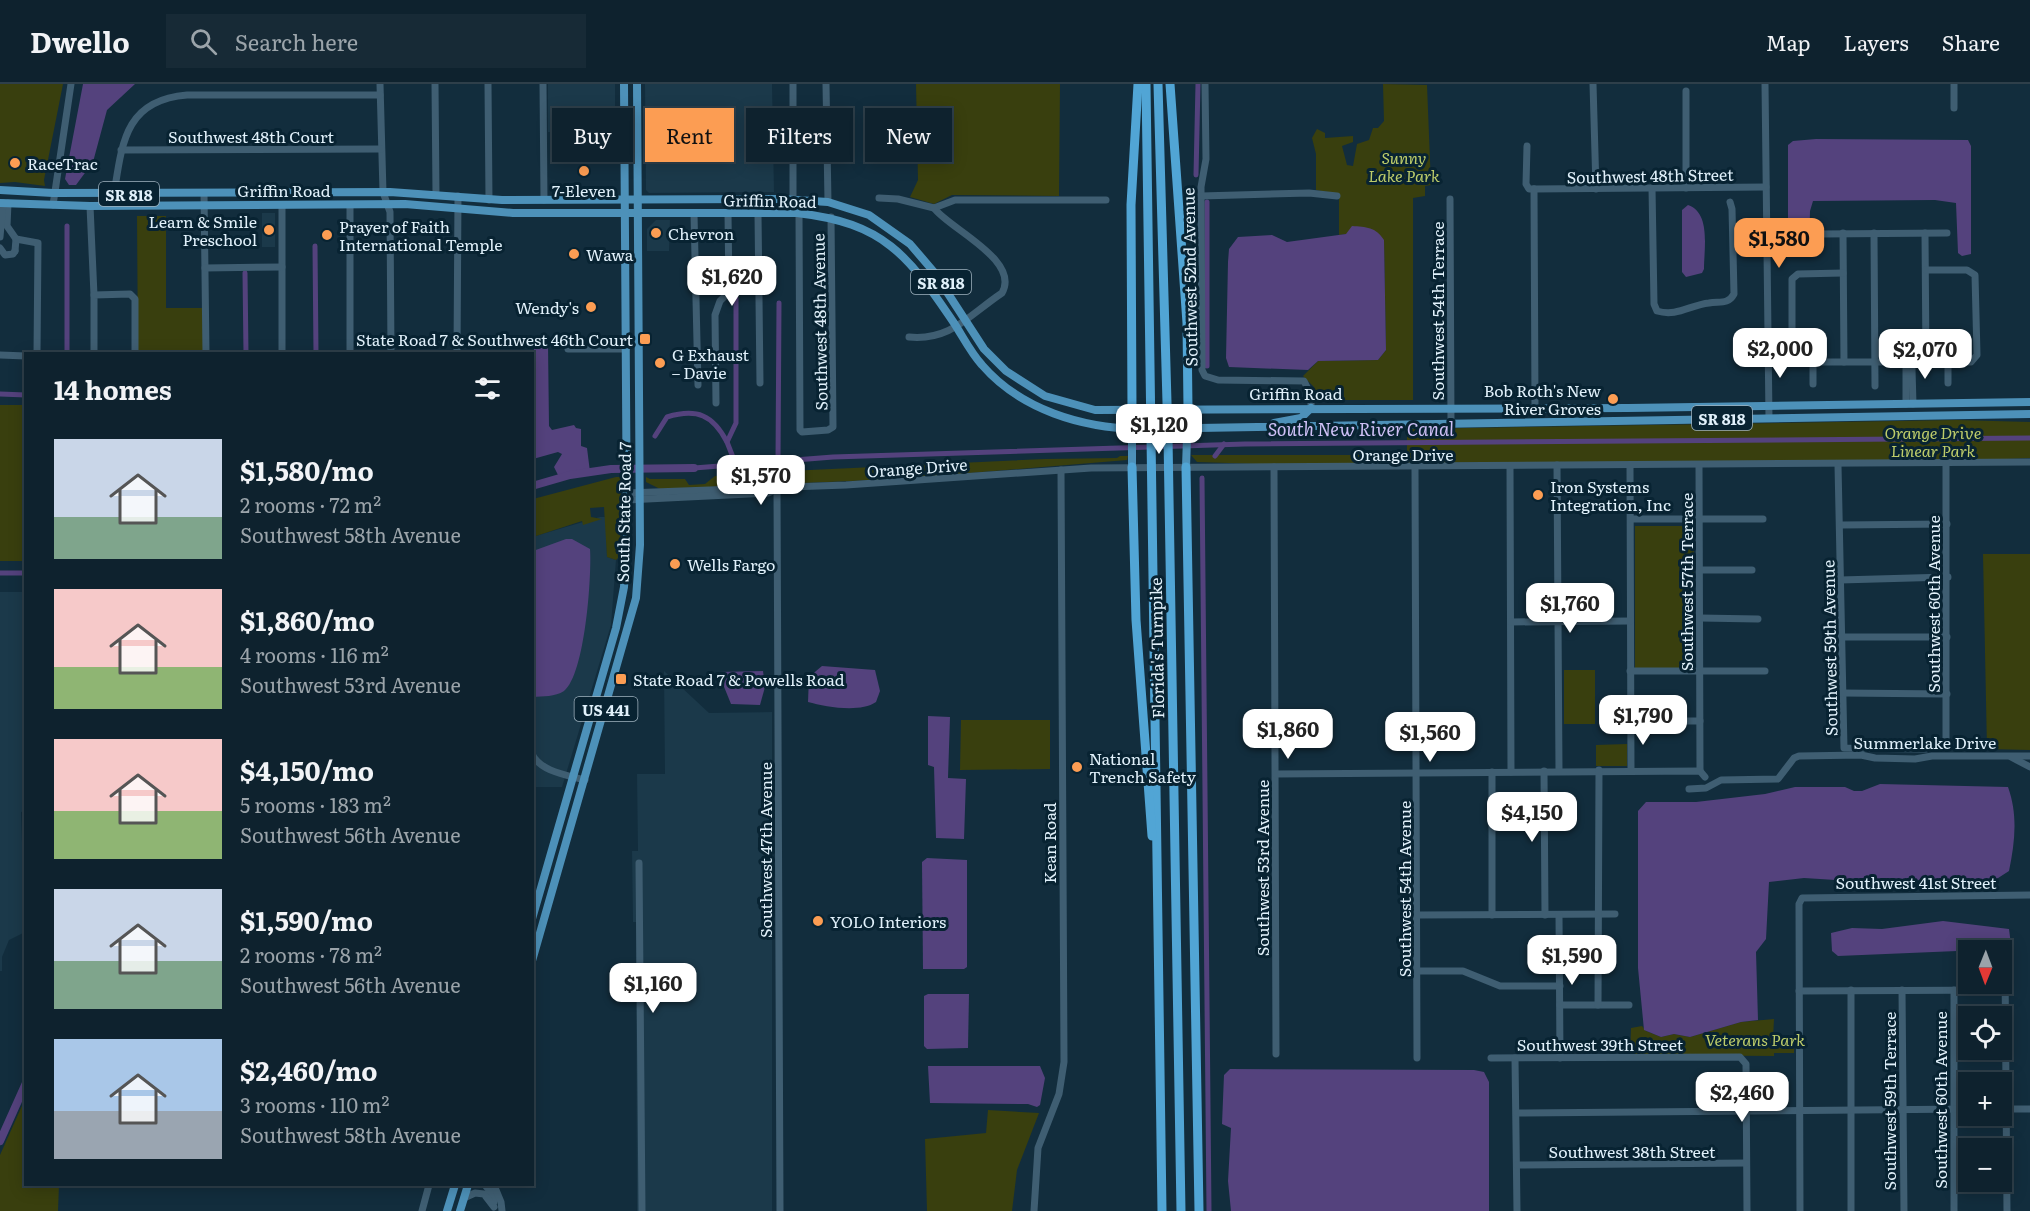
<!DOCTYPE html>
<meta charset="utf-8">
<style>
body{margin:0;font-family:Literata,serif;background:#172a36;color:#f1f3f6;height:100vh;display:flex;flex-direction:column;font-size:22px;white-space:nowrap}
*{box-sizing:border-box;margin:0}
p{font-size:20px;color:#9ba4aa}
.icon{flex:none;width:33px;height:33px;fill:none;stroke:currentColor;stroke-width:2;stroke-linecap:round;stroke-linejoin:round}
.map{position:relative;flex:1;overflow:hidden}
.side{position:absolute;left:24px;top:268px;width:510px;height:834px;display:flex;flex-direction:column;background:#0e222e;border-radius:0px;box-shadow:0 3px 15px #0003,0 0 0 2px #2e3f4a}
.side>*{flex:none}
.hud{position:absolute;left:552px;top:24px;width:570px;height:54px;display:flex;gap:12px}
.needle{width:39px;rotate:181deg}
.buttons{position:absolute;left:1958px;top:856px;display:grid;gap:12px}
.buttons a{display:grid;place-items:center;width:54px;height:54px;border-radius:0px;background:#0e222e;box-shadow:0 3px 15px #0003,0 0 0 2px #2e3f4a;font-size:30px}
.price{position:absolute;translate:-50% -51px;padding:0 14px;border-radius:12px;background:#fff;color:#222;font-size:20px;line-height:39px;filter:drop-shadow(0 2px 3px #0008)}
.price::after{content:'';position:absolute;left:50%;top:36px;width:18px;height:14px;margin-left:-9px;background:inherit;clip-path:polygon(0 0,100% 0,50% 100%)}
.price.on{background:#fc9d53;color:#111}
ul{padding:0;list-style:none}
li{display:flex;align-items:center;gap:18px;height:150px;padding:0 30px}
li span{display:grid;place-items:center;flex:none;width:168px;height:120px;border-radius:0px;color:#555}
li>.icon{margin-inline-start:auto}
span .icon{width:72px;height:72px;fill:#fffc;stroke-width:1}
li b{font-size:26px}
h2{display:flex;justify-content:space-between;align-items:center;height:72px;padding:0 30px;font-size:26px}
.pill{padding:0 21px;border-radius:0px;background:#0e222e;box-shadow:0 3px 15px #0003,0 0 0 2px #2e3f4a;font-size:21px;line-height:54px}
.pill.on{background:#fc9d53;color:#111}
header{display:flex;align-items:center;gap:36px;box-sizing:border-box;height:84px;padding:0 30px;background:#0e222e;border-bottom:2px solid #2e3f4a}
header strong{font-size:28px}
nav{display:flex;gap:33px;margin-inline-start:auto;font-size:21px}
.search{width:420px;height:54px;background:#172a36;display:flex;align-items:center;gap:15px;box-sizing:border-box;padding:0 21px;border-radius:0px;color:#9ba4aa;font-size:22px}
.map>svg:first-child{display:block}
</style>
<header>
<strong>Dwello</strong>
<div class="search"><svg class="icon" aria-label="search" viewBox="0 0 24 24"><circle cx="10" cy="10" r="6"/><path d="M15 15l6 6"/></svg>Search here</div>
<nav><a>Map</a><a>Layers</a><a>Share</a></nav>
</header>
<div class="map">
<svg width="2030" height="1127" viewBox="0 0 2030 1127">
<rect width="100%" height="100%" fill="#122d3d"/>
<!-- built -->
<g fill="#1b394a">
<polygon points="548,0 615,0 615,52 576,52 575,48 548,48"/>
<polygon points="645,0 772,0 774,108 649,109 646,106"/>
<rect x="262" y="129" width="13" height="34"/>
<polygon points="656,136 670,136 669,167 647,167 647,145"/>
<polygon points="600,433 606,433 607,473 616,476 611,541 562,703 533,703 532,453"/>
<polygon points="0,508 25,508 26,727 21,728 25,848 9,856 2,873 2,887 0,887"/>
<polygon points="664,587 709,629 772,628 772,1127 637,1127 636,838 633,838 632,767 638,767 637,690 665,690"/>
</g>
<!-- green -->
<g fill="#393f0e">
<polygon points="0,0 63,0 44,96 45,102 15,98 0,99"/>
<polygon points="916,0 1060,0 1059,112 952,111 934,120 910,113 918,96"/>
<polygon points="1383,0 1427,1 1431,101 1425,102 1425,112 1413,114 1413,316 1316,316 1314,303 1303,292 1318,277 1378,276 1386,266 1384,156 1346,150 1339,151 1339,110 1316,106 1316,70 1312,54 1317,45 1325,49 1325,54 1353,52 1353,58 1342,62 1347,81 1353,82 1357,60 1369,56 1373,44 1378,44 1384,37"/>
<polygon points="137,132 166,132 166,224 203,224 203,270 138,270"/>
<rect x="0" y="321" width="25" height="156"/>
<polygon points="1957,336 2030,338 2030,374 1984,376 1259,380 1197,378 1191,371 1407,371 1407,345"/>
<polygon points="1120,372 1128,372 1127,376 898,395 660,405 646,398 646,393 650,395 685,395 689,401 705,400 715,392 726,393 726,390 1045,375 1117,374"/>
<polygon points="616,393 621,393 620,472 616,476 607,473 604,423 590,424 591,433 602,435 583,441 582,437 533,453 533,415"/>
<rect x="1635" y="442" width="59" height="142"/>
<polygon points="1983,470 2030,470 2030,666 1987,665"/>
<rect x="1564" y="586" width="31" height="54"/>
<polygon points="961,636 1050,636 1050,685 960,686"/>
<polygon points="1627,660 1627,682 1596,682 1596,661"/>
<polygon points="1774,935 1773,955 1794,955 1794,969 1774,969 1774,972 1630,971 1631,944 1642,942 1646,947 1661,953 1674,950 1690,953 1741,938"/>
<polygon points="25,1015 26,1101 59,1101 58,1127 0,1127 0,1071"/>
<polygon points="988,1026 1039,1029 1017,1086 1012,1127 927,1127 925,1055 986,1049"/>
</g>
<!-- water -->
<g fill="#54427d">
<polygon points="83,0 135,0 107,26 93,78 76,101 69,101 65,95"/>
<polygon points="1816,55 1968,56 1971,62 1971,170 1962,172 1958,169 1956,119 1935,116 1813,117 1810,127 1809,168 1801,172 1793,169 1788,141 1788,61 1793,57"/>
<path d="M1688,121C1711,129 1704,164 1704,185L1702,189L1686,193L1682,188V126Z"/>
<path d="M1352,142C1366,143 1376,143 1384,156L1386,266L1378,276L1318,277L1308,286L1229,283L1226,274L1228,178L1229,165L1238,153L1272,151L1287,158L1346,150Z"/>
<polygon points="548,260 549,342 552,346 574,341 576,344 581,345 581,362 587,364 590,388 558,391 554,383 562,370 558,368 533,375 534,261"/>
<path d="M566,455H572L590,465C592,491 585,591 564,607C555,613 543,612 533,613V467Z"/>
<path d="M822,582L875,586L880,607L876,618C860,629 826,623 808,618L809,593Z"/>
<polygon points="763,587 765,603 760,621 731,620 718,588"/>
<polygon points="928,632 950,633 948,694 966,695 964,755 936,754 934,683 928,681"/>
<path d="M1880,700L2008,703C2018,731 2015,758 2009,787L1995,796L1963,800L1920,796L1883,799L1804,794L1769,798L1766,855L1756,868L1758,936L1741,938L1690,953L1674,950L1661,953L1644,946L1638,884V727L1646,718H1696L1765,710L1795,703H1845L1854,707H1862Z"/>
<polygon points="927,774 967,776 967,883 964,885 923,885 922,778"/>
<polygon points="1943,837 2009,845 2011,861 2005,865 1838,872 1832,867 1831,849 1852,844 1882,845"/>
<polygon points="928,910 969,910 968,964 927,965 924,962 924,912"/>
<polygon points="928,982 1040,982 1045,994 1040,1021 1037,1023 1028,1020 930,1019"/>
<polygon points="1230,985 1474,986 1484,988 1489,998 1489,1127 1231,1127 1228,1097 1231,1044 1222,1040 1224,991"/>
</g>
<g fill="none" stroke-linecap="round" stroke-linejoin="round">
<!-- canal -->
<g stroke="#54427d" stroke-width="5">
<polyline points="1196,91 1198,0"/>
<polyline points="67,142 67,270"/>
<polyline points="315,162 316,270"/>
<polyline points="245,189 246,270"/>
<polyline points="736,215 736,339 727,358 736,381"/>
<polyline points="1207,282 1207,118"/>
<polyline points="0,310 26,311"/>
<path d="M655,352L667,333C697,324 713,331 727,358"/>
<polyline points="1215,372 1224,360"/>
<polyline points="778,377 779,219"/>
<polyline points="694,384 833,373 1245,360 2030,354"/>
<polyline points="1202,394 1209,1127"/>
<polyline points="0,489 26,489"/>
</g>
<!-- river -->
<g stroke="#54427d" stroke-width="8">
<polyline points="532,402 570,391 611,385 694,384"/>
<polyline points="0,1057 26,999"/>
</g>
<!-- minor -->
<g stroke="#3f5e72" stroke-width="7">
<polyline points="380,0 383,108 390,128 391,270"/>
<polyline points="435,0 436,110"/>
<polyline points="488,0 489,116"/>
<polyline points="543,0 544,116"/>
<polyline points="793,0 793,115"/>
<polyline points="826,0 828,118"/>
<polyline points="1205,0 1206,75 1201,103 1202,286 1205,292 1218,296 1304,297 1311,311 1311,324"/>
<polyline points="1593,0 1596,105"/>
<polyline points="1765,0 1769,334"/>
<polyline points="1686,7 1686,104"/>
<polyline points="1954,24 1954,0"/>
<polyline points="1527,62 1526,100 1529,105 1534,105"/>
<polyline points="121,66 381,65"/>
<path d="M1652,104L1654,220L1657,227C1677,233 1690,221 1709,219C1719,217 1728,221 1734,210L1732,125L1730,118"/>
<polyline points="1534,105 1766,103"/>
<polyline points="1534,105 1535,324"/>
<polyline points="204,109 206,270"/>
<path d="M114,110C122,59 125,16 187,11H380"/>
<polyline points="1201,112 1309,109 1337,112"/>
<polyline points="879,114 898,115 934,124 955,116 1106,116"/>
<polyline points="1450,115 1451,339"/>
<polyline points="8,119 7,142 16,155 15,167"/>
<polyline points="53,121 71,0"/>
<polyline points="282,121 282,270"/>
<polyline points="350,121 350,270"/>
<polyline points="90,122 94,211"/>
<polyline points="799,129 800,346 802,348 828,346 833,343 831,133"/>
<polyline points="694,130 698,301"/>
<polyline points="758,130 760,299"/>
<polyline points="1843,149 1844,278"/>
<polyline points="1874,149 1875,302"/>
<polyline points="1925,149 1926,278"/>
<polyline points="1822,150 1947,149"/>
<polyline points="0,153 3,119"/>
<polyline points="16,155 38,159 37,270"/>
<polyline points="0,164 5,171 13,170 15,167"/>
<polyline points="205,184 282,183"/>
<polyline points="1843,189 1798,190 1792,195 1792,270 1797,278 1971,278 1977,271 1975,191 1967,186 1926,186"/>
<path d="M909,253C951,257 969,231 1002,209C1021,176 948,144 934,124"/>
<polyline points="568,265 626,265"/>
<polyline points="94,270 94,211 130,210 135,215 135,270"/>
<polyline points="457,270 458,112"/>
<polyline points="0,271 26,272"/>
<polyline points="1909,278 1912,285 1913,320"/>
<polyline points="1948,278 1948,299"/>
<polyline points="1813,300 1813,279"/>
<polyline points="716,319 715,231 720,217 729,208 728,129"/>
<polyline points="1906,320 1906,285 1909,278"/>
<polyline points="1557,381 1559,687"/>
<polyline points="1630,381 1631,687"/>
<polyline points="1699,381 1700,687"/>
<polyline points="1838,381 1844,664 1926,665"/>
<polyline points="1510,382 1511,688"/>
<polyline points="1274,383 1276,970"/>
<polyline points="1415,384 1417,974"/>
<polyline points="777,405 780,1127"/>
<polyline points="627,409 846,401 1091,384 2030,378"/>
<polyline points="627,416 768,409 777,405"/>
<polyline points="1631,435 1763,435"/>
<polyline points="1841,441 1947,440"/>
<polyline points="1700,486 1752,486"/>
<polyline points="1840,496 1948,493"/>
<polyline points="1700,534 1758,535"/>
<polyline points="1511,538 1630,537"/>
<polyline points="1841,553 1947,553"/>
<polyline points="1630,587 1765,587"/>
<polyline points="1842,609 1947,610"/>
<polyline points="1631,637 1700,637"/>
<polyline points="1946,659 1946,380"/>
<path d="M532,670C541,688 567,691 585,696"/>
<polyline points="2011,673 2030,683"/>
<polyline points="1544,687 1545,831"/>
<polyline points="1492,688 1492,831"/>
<polyline points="1276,690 1700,687 1705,693"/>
<polyline points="1689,705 1706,704 1721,696 1778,695 1794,674 1799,672 1861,671 1875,674 1915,675 1932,672 2030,672"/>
<polyline points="639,779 642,1127"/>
<polyline points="1418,831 1615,830"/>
<polyline points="1559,831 1560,974"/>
<polyline points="2005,882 2007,1127"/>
<polyline points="1418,887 1463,887 1500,902 1560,902"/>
<polyline points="1851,906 1851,1127"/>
<polyline points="1902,906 1904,1127"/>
<polyline points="1954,906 1954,1127"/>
<polyline points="1799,907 2005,906"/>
<polyline points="1560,921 1629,921"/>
<polyline points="1598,921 1599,686"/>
<polyline points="1491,974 1740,973 1746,980 1747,1127"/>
<polyline points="1515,974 1517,1127"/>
<polyline points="2001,1025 2030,1025"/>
<polyline points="1517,1029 1968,1025"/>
<polyline points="1517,1081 1746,1079"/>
<polyline points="485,1101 493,1111 494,1118"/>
<polyline points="494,1101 501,1118 502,1127"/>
<polyline points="464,1114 475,1109 484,1110 494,1123"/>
<polyline points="422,1127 429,1101"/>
<polyline points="1034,1127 1038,1064 1059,1010 1064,978 1061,386"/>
<polyline points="1800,1127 1799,820 1802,814 2030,811"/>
</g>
<!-- major -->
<g stroke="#4d91b9" stroke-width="8">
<polyline points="0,106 53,109 390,108 502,116 781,115 828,118 869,131 910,160 934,188 984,265 1006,287 1045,312 1095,326 1628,324 2030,318"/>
<path d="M0,119L90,122L405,120L513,129H797C884,139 908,171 954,239C963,253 971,269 982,281C1021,326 1082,344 1139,345L2030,330"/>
<polyline points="1132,326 1132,383"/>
<polyline points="1274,339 1301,334 1311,324"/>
<polyline points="1186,383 1188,325"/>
<polyline points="532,835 616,544 624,503 627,456 624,0"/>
<polyline points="532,877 636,514 640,461 637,0"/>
<polyline points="447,1127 455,1101"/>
<polyline points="460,1127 468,1101"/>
</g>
<!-- highway -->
<g stroke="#51a5d5" stroke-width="9">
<polyline points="1146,0 1162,1127"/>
<polyline points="1158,0 1168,354 1181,1127"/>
<polyline points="1170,0 1187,239 1188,325"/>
<polyline points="1132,326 1131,121 1138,0"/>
<polyline points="1132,383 1136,536 1152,752"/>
<polyline points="1186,383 1199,1127"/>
</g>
</g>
<!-- markers -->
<g fill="#fc9d53" stroke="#082332" stroke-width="2">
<circle cx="15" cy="79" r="6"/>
<circle cx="584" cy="87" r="6"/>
<circle cx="269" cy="146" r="6"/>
<circle cx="656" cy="149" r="6"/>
<circle cx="327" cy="151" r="6"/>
<circle cx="574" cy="170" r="6"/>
<circle cx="591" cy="223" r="6"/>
<rect x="639" y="249" width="12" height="12" rx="3"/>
<circle cx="660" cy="279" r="6"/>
<circle cx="1613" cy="315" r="6"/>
<circle cx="1538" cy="411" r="6"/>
<circle cx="675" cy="480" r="6"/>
<rect x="615" y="589" width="12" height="12" rx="3"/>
<circle cx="1077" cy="683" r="6"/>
<circle cx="818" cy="837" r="6"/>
</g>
<g text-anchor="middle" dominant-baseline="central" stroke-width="6" stroke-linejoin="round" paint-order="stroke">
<!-- shield labels -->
<g fill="#082332" stroke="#a0b3bf" stroke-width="1.5">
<rect x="99" y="98" width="60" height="24" rx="4.5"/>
<rect x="911" y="186" width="60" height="24" rx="4.5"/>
<rect x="1692" y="322" width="60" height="24" rx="4.5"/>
<rect x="574.5" y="613" width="63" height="24" rx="4.5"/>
</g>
<g font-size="15" font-weight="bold" fill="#e1f1fb">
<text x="129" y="110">SR 818</text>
<text x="941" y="198">SR 818</text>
<text x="1722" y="334">SR 818</text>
<text x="606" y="625">US 441</text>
</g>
<!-- street labels -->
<g font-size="16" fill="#e1f1fb" stroke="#082332">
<text x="251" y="52">Southwest 48th Court</text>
<text transform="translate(1650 91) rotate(-1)">Southwest 48th Street</text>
<text x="284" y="106">Griffin Road</text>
<text transform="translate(770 116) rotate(1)">Griffin Road</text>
<text transform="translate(1189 193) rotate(-91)">Southwest 52nd Avenue</text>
<text transform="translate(1437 227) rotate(-90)">Southwest 54th Terrace</text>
<text transform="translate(819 238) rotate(-91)">Southwest 48th Avenue</text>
<text x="1296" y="309">Griffin Road</text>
<text x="1403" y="370">Orange Drive</text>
<text transform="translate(917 383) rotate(-4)">Orange Drive</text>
<text transform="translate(623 428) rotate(-89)">South State Road 7</text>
<text transform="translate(1686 498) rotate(-90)">Southwest 57th Terrace</text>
<text transform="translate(1933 520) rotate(-90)">Southwest 60th Avenue</text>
<text transform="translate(1156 564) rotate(-91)">Florida's Turnpike</text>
<text transform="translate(1829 564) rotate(-91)">Southwest 59th Avenue</text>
<text x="1925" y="658">Summerlake Drive</text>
<text transform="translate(1049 759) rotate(-90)">Kean Road</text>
<text transform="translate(765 766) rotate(-90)">Southwest 47th Avenue</text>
<text transform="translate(1262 784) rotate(-90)">Southwest 53rd Avenue</text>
<text x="1916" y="798">Southwest 41st Street</text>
<text transform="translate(1404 805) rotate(-90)">Southwest 54th Avenue</text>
<text x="1600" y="960">Southwest 39th Street</text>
<text transform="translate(1940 1016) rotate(-90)">Southwest 60th Avenue</text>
<text transform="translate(1889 1017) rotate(-90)">Southwest 59th Terrace</text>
<text x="1632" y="1067">Southwest 38th Street</text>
</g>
<!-- park labels -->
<g font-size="16" font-style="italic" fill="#becd6a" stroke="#082332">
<text x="1404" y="73">Sunny<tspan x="1404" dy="18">Lake Park</tspan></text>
<text x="1933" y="348">Orange Drive<tspan x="1933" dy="18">Linear Park</tspan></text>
<text x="1755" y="955">Veterans Park</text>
</g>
<!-- poi labels -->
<g font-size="16" fill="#e1f1fb" stroke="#082332" text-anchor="start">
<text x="27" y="79">RaceTrac</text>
<text x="584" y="106" text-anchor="middle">7-Eleven</text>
<text x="257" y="137" text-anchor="end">Learn &amp; Smile<tspan x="257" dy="18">Preschool</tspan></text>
<text x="339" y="142">Prayer of Faith<tspan x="339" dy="18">International Temple</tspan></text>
<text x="668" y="149">Chevron</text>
<text x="586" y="170">Wawa</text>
<text x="579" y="223" text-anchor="end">Wendy's</text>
<text x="633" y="255" text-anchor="end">State Road 7 &amp; Southwest 46th Court</text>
<text x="672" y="270">G Exhaust<tspan x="672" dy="18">– Davie</tspan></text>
<text x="1601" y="306" text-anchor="end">Bob Roth's New<tspan x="1601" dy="18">River Groves</tspan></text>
<text x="1550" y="402">Iron Systems<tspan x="1550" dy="18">Integration, Inc</tspan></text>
<text x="687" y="480">Wells Fargo</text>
<text x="633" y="595">State Road 7 &amp; Powells Road</text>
<text x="1089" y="674">National<tspan x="1089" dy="18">Trench Safety</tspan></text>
<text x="830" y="837">YOLO Interiors</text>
</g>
<!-- water labels -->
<g font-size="18" font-style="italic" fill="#cec0f6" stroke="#082332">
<text x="1361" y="344">South New River Canal</text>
</g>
</g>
</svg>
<div class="buttons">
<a><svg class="needle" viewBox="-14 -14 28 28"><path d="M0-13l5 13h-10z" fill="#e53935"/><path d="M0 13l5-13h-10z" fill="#9ba4aa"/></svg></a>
<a><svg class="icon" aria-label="locate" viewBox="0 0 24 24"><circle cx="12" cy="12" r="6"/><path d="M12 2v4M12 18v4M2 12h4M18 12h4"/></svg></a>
<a>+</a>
<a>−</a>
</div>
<b class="price on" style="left:1779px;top:185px">$1,580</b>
<b class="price" style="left:732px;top:223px">$1,620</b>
<b class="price" style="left:1780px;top:295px">$2,000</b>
<b class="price" style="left:1925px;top:296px">$2,070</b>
<b class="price" style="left:1159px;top:371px">$1,120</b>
<b class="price" style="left:761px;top:422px">$1,570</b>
<b class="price" style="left:1570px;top:550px">$1,760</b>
<b class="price" style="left:1643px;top:662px">$1,790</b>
<b class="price" style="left:1288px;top:676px">$1,860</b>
<b class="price" style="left:1430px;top:679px">$1,560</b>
<b class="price" style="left:1532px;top:759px">$4,150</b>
<b class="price" style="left:1572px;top:902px">$1,590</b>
<b class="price" style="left:653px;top:930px">$1,160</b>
<b class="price" style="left:1742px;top:1039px">$2,460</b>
<div class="hud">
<a class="pill">Buy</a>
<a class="pill on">Rent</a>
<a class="pill">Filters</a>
<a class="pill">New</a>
</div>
<section class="side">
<h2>14 homes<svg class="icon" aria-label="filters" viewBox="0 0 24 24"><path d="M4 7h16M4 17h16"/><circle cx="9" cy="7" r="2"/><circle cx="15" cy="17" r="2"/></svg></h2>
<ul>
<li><span style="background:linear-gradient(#c9d6e8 65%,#7fa58c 0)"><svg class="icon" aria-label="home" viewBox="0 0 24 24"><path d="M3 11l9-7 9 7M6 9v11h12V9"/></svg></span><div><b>$1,580/mo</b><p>2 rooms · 72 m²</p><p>Southwest 58th Avenue</p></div></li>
<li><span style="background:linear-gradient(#f6c9c9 65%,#8fb573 0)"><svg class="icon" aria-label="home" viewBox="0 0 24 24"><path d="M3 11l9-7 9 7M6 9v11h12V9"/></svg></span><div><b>$1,860/mo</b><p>4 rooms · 116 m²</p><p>Southwest 53rd Avenue</p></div></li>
<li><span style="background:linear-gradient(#f6c9c9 60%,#8fb573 0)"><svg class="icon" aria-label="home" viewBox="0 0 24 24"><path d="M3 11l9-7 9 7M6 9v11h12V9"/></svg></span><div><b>$4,150/mo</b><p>5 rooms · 183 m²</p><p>Southwest 56th Avenue</p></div></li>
<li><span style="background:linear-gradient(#c9d6e8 60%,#7fa58c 0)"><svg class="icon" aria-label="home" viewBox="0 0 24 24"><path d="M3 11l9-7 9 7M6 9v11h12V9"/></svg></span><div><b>$1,590/mo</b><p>2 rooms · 78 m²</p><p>Southwest 56th Avenue</p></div></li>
<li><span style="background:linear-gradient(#a9c7e8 60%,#9aa5b1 0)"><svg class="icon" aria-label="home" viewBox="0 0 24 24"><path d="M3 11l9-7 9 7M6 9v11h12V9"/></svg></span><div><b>$2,460/mo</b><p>3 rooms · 110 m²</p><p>Southwest 58th Avenue</p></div></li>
</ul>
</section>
</div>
